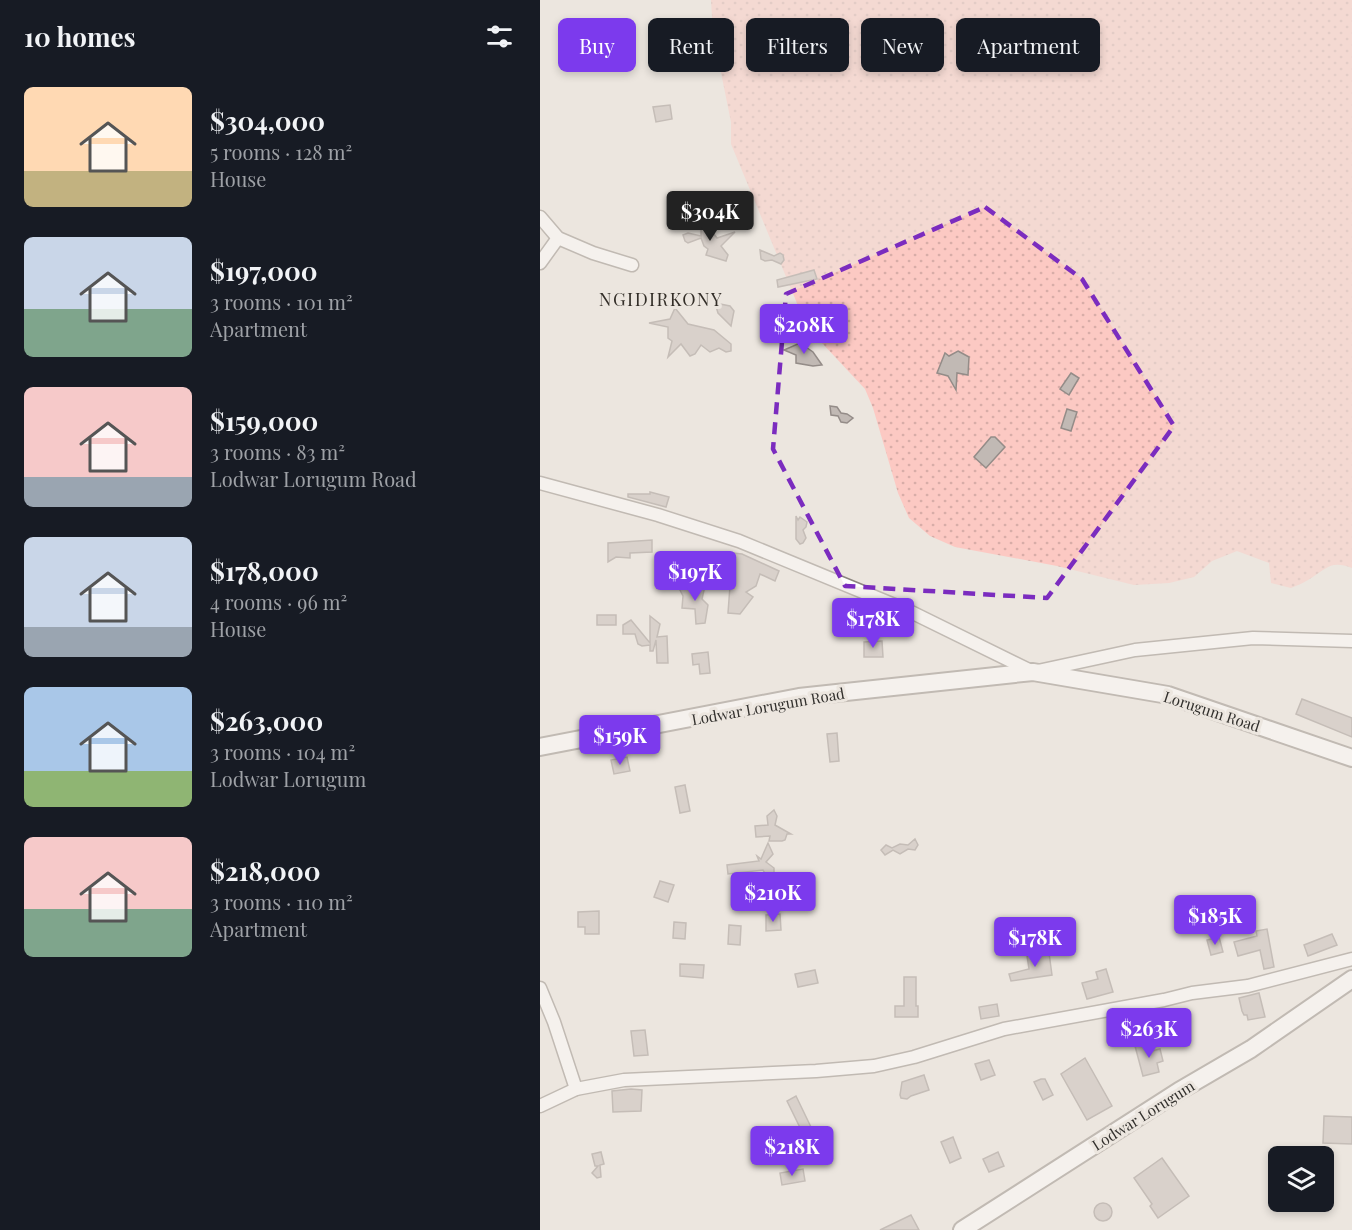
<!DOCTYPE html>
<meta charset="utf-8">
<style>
body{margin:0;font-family:"Playfair Display",serif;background:#242831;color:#f1f3f6;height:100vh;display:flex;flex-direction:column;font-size:22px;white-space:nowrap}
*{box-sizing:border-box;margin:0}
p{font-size:20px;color:#9ea1a6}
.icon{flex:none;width:33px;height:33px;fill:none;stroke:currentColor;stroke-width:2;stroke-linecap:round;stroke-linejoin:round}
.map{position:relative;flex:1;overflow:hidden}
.panel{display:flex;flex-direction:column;background:#171b24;width:540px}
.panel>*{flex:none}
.banner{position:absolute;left:18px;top:18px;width:570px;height:54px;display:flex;gap:12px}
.fabs{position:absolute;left:728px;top:1146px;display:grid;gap:12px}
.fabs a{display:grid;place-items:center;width:66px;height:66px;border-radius:9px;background:#171b24;box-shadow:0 3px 9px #0003;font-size:30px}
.price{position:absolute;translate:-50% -51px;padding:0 14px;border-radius:6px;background:#7c3aed;color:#fff;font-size:20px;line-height:39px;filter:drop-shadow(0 2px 3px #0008)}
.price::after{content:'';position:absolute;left:50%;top:36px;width:18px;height:14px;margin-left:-9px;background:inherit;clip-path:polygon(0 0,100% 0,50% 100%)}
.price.active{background:#222;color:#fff}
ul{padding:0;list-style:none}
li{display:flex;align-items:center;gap:18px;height:150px;padding:0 24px}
li span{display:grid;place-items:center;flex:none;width:168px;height:120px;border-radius:9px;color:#555}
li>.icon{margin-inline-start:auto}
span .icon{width:72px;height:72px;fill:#fffc;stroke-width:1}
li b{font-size:26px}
h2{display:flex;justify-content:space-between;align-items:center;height:72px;padding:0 24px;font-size:26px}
.pill{padding:0 21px;border-radius:9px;background:#171b24;box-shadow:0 3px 9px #0003;font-size:21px;line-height:54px}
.pill.active{background:#7c3aed;color:#fff}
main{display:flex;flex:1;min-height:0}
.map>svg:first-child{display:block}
</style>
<main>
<section class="panel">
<h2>10 homes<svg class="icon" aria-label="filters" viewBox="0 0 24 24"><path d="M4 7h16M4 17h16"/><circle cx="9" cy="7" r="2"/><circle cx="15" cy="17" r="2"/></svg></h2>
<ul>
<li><span style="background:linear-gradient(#ffd9b3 70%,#c2b280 0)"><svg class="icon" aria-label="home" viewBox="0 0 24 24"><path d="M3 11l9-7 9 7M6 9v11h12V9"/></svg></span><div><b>$304,000</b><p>5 rooms · 128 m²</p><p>House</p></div></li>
<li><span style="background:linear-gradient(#c9d6e8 60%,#7fa58c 0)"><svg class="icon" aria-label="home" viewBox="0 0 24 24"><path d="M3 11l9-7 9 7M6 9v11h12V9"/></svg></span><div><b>$197,000</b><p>3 rooms · 101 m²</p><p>Apartment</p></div></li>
<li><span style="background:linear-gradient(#f6c9c9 75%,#9aa5b1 0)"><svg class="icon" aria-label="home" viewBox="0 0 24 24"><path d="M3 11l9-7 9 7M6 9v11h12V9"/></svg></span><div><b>$159,000</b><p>3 rooms · 83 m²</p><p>Lodwar Lorugum Road</p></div></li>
<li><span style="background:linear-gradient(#c9d6e8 75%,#9aa5b1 0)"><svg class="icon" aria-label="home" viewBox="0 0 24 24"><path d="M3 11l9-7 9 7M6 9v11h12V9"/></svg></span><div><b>$178,000</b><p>4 rooms · 96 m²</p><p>House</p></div></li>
<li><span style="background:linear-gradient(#a9c7e8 70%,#8fb573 0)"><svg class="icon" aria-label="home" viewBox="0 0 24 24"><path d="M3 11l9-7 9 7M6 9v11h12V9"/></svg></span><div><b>$263,000</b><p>3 rooms · 104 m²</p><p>Lodwar Lorugum</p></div></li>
<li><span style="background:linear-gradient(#f6c9c9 60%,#7fa58c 0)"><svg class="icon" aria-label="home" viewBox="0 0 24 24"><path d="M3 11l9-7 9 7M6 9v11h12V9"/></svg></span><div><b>$218,000</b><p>3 rooms · 110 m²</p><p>Apartment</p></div></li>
</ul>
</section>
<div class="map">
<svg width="812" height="1230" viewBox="0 0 812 1230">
<defs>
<pattern id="grass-dots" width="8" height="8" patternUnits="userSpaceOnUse" patternTransform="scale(1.5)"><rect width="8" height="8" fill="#fcc9c3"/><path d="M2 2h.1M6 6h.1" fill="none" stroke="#d8ada8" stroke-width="1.8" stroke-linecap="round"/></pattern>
</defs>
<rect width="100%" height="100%" fill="#ece6df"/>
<!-- grass -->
<path fill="url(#grass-dots)" d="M171,0H812V568C790,559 785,570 768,580C763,583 756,586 751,588L731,583L729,563L697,551L672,561L654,577L629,583L594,585L517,566L415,547L390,536L369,518L358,493L333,408L325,389L281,342L259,308L191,144V122L173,33Z"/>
<!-- building -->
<g fill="#c1b9b4" stroke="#948c88" stroke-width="1.5">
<polygon points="130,105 132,119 116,122 113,107"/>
<polygon points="161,217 177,238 195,232 181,246 188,255 186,261 166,255 168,249 164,246 161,238 148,243 145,241 143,235 148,233 161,236"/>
<polygon points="220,250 234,256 240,253 243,255 244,260 241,264 232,260 225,261 221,259"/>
<polygon points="274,270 277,279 238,287 237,280"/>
<polygon points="175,303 190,306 194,311 191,326 178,313"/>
<polygon points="135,308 148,324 174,330 191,344 191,351 186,352 179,348 170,352 161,345 155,354 150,356 141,344 128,357 132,341 128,338 128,327 109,323 130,319"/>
<polygon points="260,343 273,352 282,365 273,366 256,363 256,355 244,350"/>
<polygon points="418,351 429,357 428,375 417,373 416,390 408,376 397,373 405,353 409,356"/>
<polygon points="531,373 539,378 529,395 520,389"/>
<polygon points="290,406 297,407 301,413 307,414 313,418 307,423 301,422 298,416 291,415"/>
<polygon points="527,409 537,412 531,431 521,428"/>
<polygon points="451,437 455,437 465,447 446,468 434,457"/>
<polygon points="110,492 129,497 126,507 88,497 88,494 110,494"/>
<polygon points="256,516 258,520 260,517 267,522 266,527 263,530 266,538 263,543 260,544 256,539"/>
<polygon points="112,540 112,552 90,553 90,558 76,557 68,562 68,543"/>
<polygon points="193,553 202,554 239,571 235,581 220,574 216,586 206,592 213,597 200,614 188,613 190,586 168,585 169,574 173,575 173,572 192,573"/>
<polygon points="144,585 148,585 153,590 165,586 162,599 168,605 165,623 156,624 155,609 142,608 143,596 140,590"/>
<rect x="57" y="615" width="19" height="10"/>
<polygon points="110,616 120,624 117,637 127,636 128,663 117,663 116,640 113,651 110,651 110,645 102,646 98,644 95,634 83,634 83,625 91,620 110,643"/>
<polygon points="342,641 343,657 324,657 324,642"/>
<polygon points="168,652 170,673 160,674 159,664 153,665 152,654"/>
<polygon points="762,699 812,718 812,737 756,714"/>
<polygon points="297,733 299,761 290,762 287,734"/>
<polygon points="87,757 90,771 74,774 71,760"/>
<polygon points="145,785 150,811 140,813 135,787"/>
<polygon points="234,810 237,816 235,825 251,834 247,834 245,840 242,841 229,841 230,836 216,837 215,826 228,825 227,816"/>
<polygon points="375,839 378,845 375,850 368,849 360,854 353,850 345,855 341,850 346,845 352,848 360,844 368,845"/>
<polygon points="228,843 233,854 226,862 234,868 234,874 232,876 226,875 223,870 188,874 187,865 219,861 217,856 221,859"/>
<polygon points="120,881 134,885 128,902 114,897"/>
<polygon points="59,911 59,934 45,934 45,927 38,927 38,912"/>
<polygon points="240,914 241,930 226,931 226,915"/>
<polygon points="134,922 146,923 145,939 133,938"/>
<polygon points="189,925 201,926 200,945 188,944"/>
<polygon points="727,929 734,967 724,969 720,950 698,956 694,942 717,936 716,931"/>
<polygon points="792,934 797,945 768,956 764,945"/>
<polygon points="679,937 683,952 671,955 667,940"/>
<polygon points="509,953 512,975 471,981 469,974 489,969 487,956"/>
<polygon points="140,964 164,965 163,978 140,976"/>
<polygon points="566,969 573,992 547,999 542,983 558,979 556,972"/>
<polygon points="275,970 278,983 258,987 255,974"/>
<polygon points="364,977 376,977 376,1006 378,1006 378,1017 355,1017 355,1006 364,1006"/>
<polygon points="719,993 725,1017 708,1020 707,1015 704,1015 702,1011 699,998"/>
<polygon points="457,1004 459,1016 441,1019 439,1007"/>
<polygon points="105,1030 108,1055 94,1056 91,1031"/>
<polygon points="610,1043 612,1051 620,1049 623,1061 617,1063 619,1072 603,1076 595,1046"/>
<polygon points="545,1058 572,1106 547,1120 521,1074"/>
<polygon points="449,1060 455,1075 441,1080 435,1064"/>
<polygon points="384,1075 389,1090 371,1096 367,1099 361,1098 360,1095 362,1082"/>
<polygon points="501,1079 505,1079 513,1095 503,1100 494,1082"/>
<polygon points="91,1089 102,1090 101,1111 73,1112 72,1091"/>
<polygon points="256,1096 282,1150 273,1154 247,1101"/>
<polygon points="784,1116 812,1117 812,1144 783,1143"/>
<polygon points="413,1137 421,1158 410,1163 401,1142"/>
<polygon points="61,1152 64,1164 60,1165 61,1177 57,1178 52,1173 58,1166 55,1166 52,1154"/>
<polygon points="458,1152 464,1166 449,1172 443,1159"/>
<polygon points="622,1158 649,1196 618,1218 610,1206 612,1204 594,1178"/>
<polygon points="263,1169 265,1181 242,1185 240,1173"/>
<circle cx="563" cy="1212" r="9"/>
<polygon points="371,1215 379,1230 340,1230"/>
</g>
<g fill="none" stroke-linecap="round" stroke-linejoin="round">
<!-- street casing -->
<g stroke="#8c867f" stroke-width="15">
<g id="street">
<polyline points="0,217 18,238 53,253 92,265"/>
<polyline points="0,263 18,238"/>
<polyline points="0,483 118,515 199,541 369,611 493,672 595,650 713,638 812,641"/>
<polyline points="0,988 14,1022 36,1089"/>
<polyline points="0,1106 36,1089 84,1080 276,1071 334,1066 374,1057 464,1029 624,1000 652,993 708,986 812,959"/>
</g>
</g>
<!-- secondary casing -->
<g stroke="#8c867f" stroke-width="20">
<g id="secondary">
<polyline points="0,747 259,697 493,672 628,695 812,758"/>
<polyline points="422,1230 639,1091 711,1049 812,979"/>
</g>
</g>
<!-- street -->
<use href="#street" stroke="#fff" stroke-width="12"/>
<!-- secondary -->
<use href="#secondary" stroke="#fff" stroke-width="16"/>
</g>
<!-- marked area -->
<path d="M0 0H812V1230H0ZM445,207L542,279L634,426L507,598L305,586L233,449L246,294Z" fill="#ece6df" fill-opacity=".55" fill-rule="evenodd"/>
<path fill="none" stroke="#7b2cbf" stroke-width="4.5" stroke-dasharray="12 8" stroke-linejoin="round" d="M445,207L542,279L634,426L507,598L305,586L233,449L246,294Z"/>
<g text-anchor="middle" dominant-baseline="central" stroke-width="6" stroke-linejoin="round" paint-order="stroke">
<!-- street labels -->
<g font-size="15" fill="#32302d" stroke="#ece6df">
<text transform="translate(228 706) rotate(-10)">Lodwar Lorugum Road</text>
<text transform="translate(672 711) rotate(18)">Lorugum Road</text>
<text transform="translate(603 1115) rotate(-32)">Lodwar Lorugum</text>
</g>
<!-- quarter labels -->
<g font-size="18" letter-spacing="1.5" fill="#332e28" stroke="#ece6df">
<text x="121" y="299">NGIDIRKONY</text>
</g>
</g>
</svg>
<div class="fabs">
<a><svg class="icon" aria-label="layers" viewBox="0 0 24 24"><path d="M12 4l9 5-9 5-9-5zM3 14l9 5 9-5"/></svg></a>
</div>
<b class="price active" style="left:170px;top:242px">$304K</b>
<b class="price" style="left:264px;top:355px">$208K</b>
<b class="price" style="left:155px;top:602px">$197K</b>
<b class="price" style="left:333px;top:649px">$178K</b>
<b class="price" style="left:80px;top:766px">$159K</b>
<b class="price" style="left:233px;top:923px">$210K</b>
<b class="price" style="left:675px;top:946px">$185K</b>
<b class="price" style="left:495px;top:968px">$178K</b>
<b class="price" style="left:609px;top:1059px">$263K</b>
<b class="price" style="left:252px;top:1177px">$218K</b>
<div class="banner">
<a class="pill active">Buy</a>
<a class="pill">Rent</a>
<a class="pill">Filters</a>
<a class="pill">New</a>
<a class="pill">Apartment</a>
</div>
</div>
</main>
